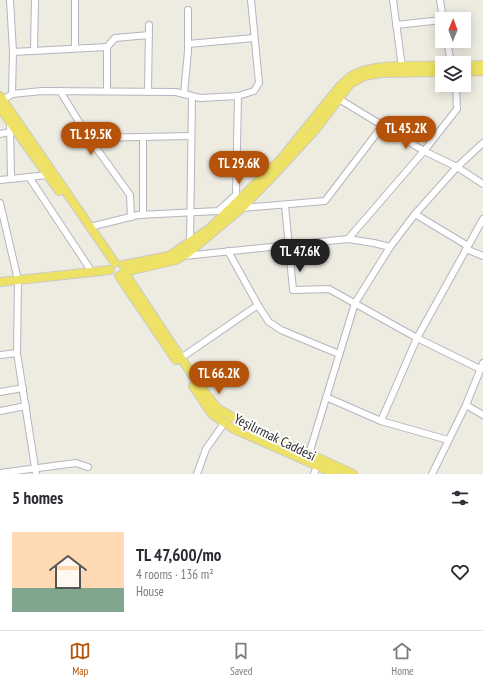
<!DOCTYPE html>
<meta charset="utf-8">
<style>
body{margin:0;font-family:"PT Sans Narrow",sans-serif;background:#f7f7f7;color:#2b2b33;height:100vh;display:flex;flex-direction:column;font-size:15px;white-space:nowrap}
*{box-sizing:border-box;margin:0}
p{font-size:13px;color:#7c7c81}
.icon{flex:none;width:22px;height:22px;fill:none;stroke:currentColor;stroke-width:2;stroke-linecap:round;stroke-linejoin:round}
.map{position:relative;height:474px;overflow:hidden}
.sheet{display:flex;flex-direction:column;background:#fff;flex:1}
.sheet>*{flex:none}
.needle{width:26px;rotate:1deg}
.controls{position:absolute;left:435px;top:12px;display:grid;gap:8px}
.controls a{display:grid;place-items:center;width:36px;height:36px;border-radius:0px;background:#fff;box-shadow:0 2px 10px #0003;font-size:20px}
.price{position:absolute;translate:-50% -34px;padding:0 9px;border-radius:14px;background:#b45309;color:#fff;font-size:13px;line-height:26px;filter:drop-shadow(0 1px 2px #0008)}
.price::after{content:'';position:absolute;left:50%;top:24px;width:12px;height:9px;margin-left:-6px;background:inherit;clip-path:polygon(0 0,100% 0,50% 100%)}
.price.current{background:#222;color:#fff}
ul{padding:0;list-style:none}
li{display:flex;align-items:center;gap:12px;height:100px;padding:0 12px}
li span{display:grid;place-items:center;flex:none;width:112px;height:80px;border-radius:0px;color:#555}
li>.icon{margin-inline-start:auto}
span .icon{width:48px;height:48px;fill:#fffc;stroke-width:1}
li b{font-size:17px}
h2{display:flex;justify-content:space-between;align-items:center;height:48px;padding:0 12px;font-size:17px}
.tab-bar{display:flex;justify-content:space-around;align-items:center;height:56px;border-top:1px solid #e1e1e2;background:#fff;font-size:11px;color:#7c7c81}
.tab-bar a{display:grid;justify-items:center;gap:2px}
.tab-bar .current{color:#b45309}
.map>svg:first-child{display:block}
</style>
<div class="map">
<svg width="483" height="474" viewBox="0 0 483 474">
<rect width="100%" height="100%" fill="#eeebe1"/>
<g fill="none" stroke-linecap="round" stroke-linejoin="round">
<!-- minor casing -->
<g stroke="#b4b5c0" stroke-width="8">
<g id="minor">
<polyline points="10,0 13,52"/>
<polyline points="75,0 75,48"/>
<polyline points="393,0 402,67"/>
<polyline points="440,0 443,19"/>
<polyline points="396,25 442,20"/>
<polyline points="447,41 451,63"/>
<polyline points="188,44 254,38"/>
<polyline points="107,47 115,38 149,35"/>
<polyline points="34,51 35,0"/>
<polyline points="60,91 89,138 130,195 131,217"/>
<polyline points="148,92 149,25"/>
<polyline points="12,94 13,52 107,47 107,91"/>
<polyline points="184,94 188,51 188,10"/>
<polyline points="339,99 424,151 457,167 483,184"/>
<polyline points="3,100 12,94 42,91 176,92 200,98 238,96 254,91 259,83 251,0"/>
<polyline points="10,122 11,178"/>
<polyline points="0,134 10,132"/>
<polyline points="89,138 191,136"/>
<polyline points="29,177 92,272"/>
<polyline points="0,180 48,175"/>
<polyline points="0,203 18,280 17,353 36,474"/>
<polyline points="285,205 293,290 329,289 417,338 480,369"/>
<polyline points="242,208 325,201 383,125"/>
<polyline points="415,214 468,246"/>
<polyline points="143,215 143,137"/>
<polyline points="90,227 138,215 218,211 236,195 238,96"/>
<polyline points="348,239 374,243 390,247"/>
<polyline points="190,242 192,96"/>
<polyline points="466,249 483,256"/>
<polyline points="228,251 259,307 269,322 281,330 339,354"/>
<polyline points="184,256 348,239 424,151 457,109 456,85"/>
<polyline points="0,355 17,353"/>
<polyline points="181,358 258,305"/>
<polyline points="0,392 23,388"/>
<polyline points="326,397 381,421 448,440"/>
<polyline points="466,405 483,415"/>
<polyline points="0,411 26,406"/>
<polyline points="381,421 417,338 483,219"/>
<polyline points="309,454 355,303 390,247 415,214 457,167 483,143"/>
<polyline points="0,473 76,463 88,467"/>
<polyline points="197,474 206,449 225,422"/>
<polyline points="314,474 317,466"/>
<polyline points="432,474 466,405 483,363"/>
</g>
</g>
<!-- major casing -->
<g stroke="#c9c9c9" stroke-width="10">
<g id="major">
<polyline points="464,66 483,65"/>
<polyline points="464,72 483,71"/>
<polyline points="0,96 115,263"/>
<polyline points="0,108 59,191"/>
<path d="M123,265L169,256L209,229L281,159L341,85C345,82 348,78 353,75C374,63 417,66 442,66"/>
<polyline points="119,276 176,360"/>
<polyline points="0,282 110,270"/>
<polyline points="193,386 212,414 234,429 336,474"/>
<polyline points="353,474 242,423 217,408 199,385 124,272 176,260 188,253 242,208 270,179 316,129 350,84 364,76 381,73 442,72"/>
</g>
</g>
<!-- minor -->
<use href="#minor" stroke="#fff" stroke-width="6"/>
<!-- major -->
<use href="#major" stroke="#eee266" stroke-width="8"/>
</g>
<g text-anchor="middle" dominant-baseline="central" stroke-width="4" stroke-linejoin="round" paint-order="stroke">
<!-- street labels -->
<g font-size="14" fill="#2e2e2e" stroke="#fff">
<text transform="translate(275 437) rotate(26)">Yeşilırmak Caddesi</text>
</g>
</g>
</svg>
<div class="controls">
<a><svg class="needle" viewBox="-14 -14 28 28"><path d="M0-13l5 13h-10z" fill="#e53935"/><path d="M0 13l5-13h-10z" fill="#7c7c81"/></svg></a>
<a><svg class="icon" aria-label="layers" viewBox="0 0 24 24"><path d="M12 4l9 5-9 5-9-5zM3 14l9 5 9-5"/></svg></a>
</div>
<b class="price" style="left:406px;top:150px">TL 45.2K</b>
<b class="price" style="left:91px;top:156px">TL 19.5K</b>
<b class="price" style="left:239px;top:185px">TL 29.6K</b>
<b class="price current" style="left:300px;top:273px">TL 47.6K</b>
<b class="price" style="left:219px;top:395px">TL 66.2K</b>
</div>
<section class="sheet">
<h2>5 homes<svg class="icon" aria-label="filters" viewBox="0 0 24 24"><path d="M4 7h16M4 17h16"/><circle cx="9" cy="7" r="2"/><circle cx="15" cy="17" r="2"/></svg></h2>
<ul>
<li><span style="background:linear-gradient(#ffd9b3 70%,#7fa58c 0)"><svg class="icon" aria-label="home" viewBox="0 0 24 24"><path d="M3 11l9-7 9 7M6 9v11h12V9"/></svg></span><div><b>TL 47,600/mo</b><p>4 rooms · 136 m²</p><p>House</p></div><svg class="icon" aria-label="heart" viewBox="0 0 24 24"><path d="M12 20l-8-8c-3-5 5-10 8-4 3-6 11-1 8 4z"/></svg></li>
</ul>
</section>
<nav class="tab-bar">
<a class="current"><svg class="icon" aria-label="map" viewBox="0 0 24 24"><path d="M3 6l6-2 6 2 6-2v14l-6 2-6-2-6 2zM9 4v14M15 6v14"/></svg>Map</a>
<a><svg class="icon" aria-label="saved" viewBox="0 0 24 24"><path d="M7 4h10v16l-5-4-5 4z"/></svg>Saved</a>
<a><svg class="icon" aria-label="home" viewBox="0 0 24 24"><path d="M3 11l9-7 9 7M6 9v11h12V9"/></svg>Home</a>
</nav>
